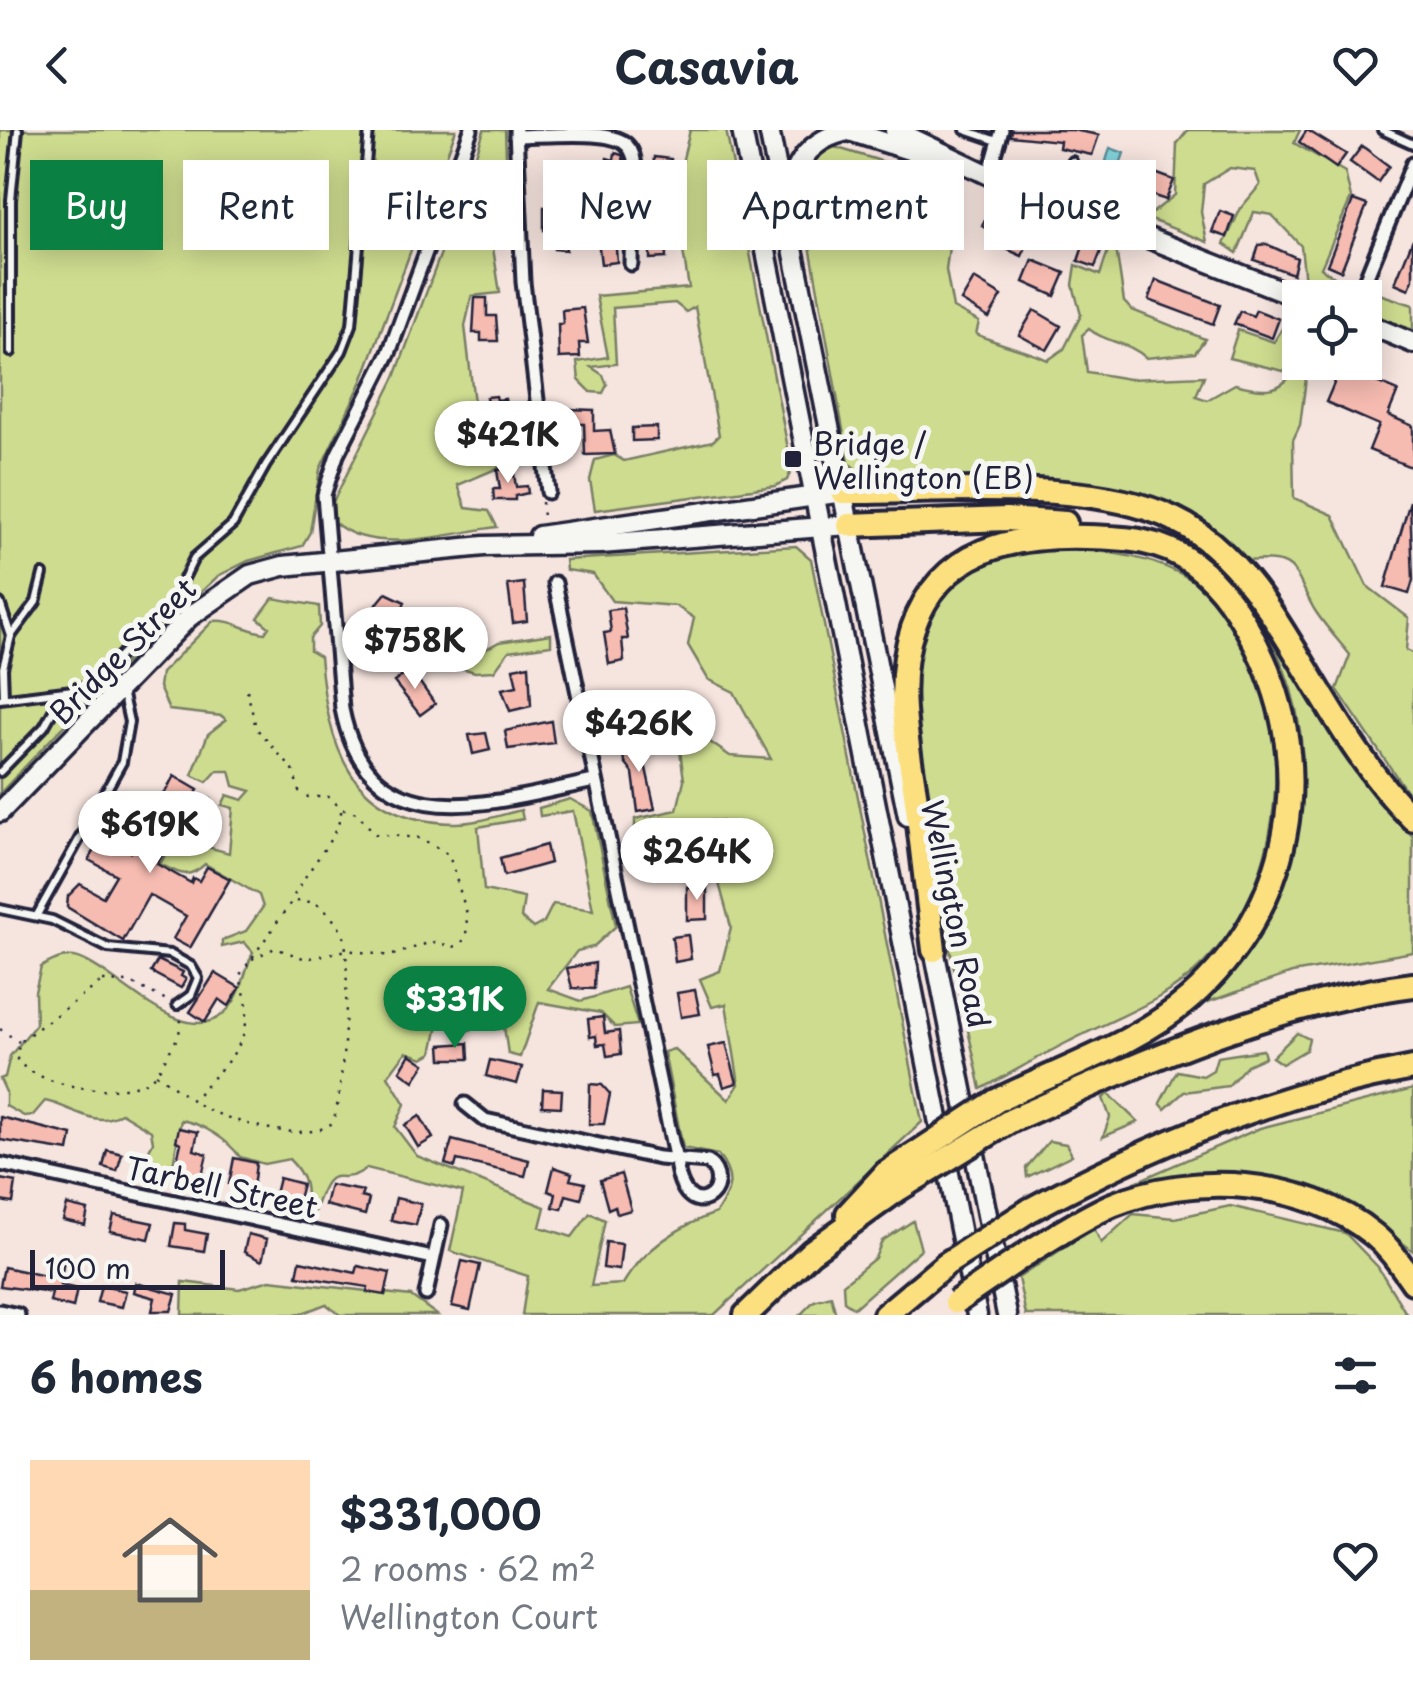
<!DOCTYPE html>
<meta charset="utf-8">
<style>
body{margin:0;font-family:"Playpen Sans",sans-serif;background:#f2f2f3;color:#1f2937;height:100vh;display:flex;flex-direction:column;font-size:38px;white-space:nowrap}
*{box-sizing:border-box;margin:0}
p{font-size:32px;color:#747a83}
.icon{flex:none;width:55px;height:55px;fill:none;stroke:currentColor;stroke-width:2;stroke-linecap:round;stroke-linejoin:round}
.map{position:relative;height:1185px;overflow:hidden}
.panel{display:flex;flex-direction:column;background:#fff;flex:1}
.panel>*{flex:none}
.guide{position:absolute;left:30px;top:30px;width:1355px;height:90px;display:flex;gap:20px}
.fabs{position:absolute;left:1282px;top:150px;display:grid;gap:20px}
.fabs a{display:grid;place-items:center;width:100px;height:100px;border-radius:0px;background:#fff;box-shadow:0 5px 25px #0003;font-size:50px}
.scale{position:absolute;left:30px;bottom:25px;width:195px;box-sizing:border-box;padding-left:10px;border:5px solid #22223b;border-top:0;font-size:28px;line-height:35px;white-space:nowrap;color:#22223b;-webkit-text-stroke:8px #f6f6f2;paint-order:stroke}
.price{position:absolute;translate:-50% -85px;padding:0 22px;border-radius:35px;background:#fff;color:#222;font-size:32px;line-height:65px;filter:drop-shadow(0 2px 5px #0008)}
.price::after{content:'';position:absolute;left:50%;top:60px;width:30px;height:22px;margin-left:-15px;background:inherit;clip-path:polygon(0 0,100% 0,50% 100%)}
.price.active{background:#0b8043;color:#fff}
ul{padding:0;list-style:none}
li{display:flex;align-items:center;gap:30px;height:250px;padding:0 30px}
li+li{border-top:2px solid #e0e1e3}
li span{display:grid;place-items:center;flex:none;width:280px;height:200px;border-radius:0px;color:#555}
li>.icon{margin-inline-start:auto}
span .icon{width:120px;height:120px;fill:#fffc;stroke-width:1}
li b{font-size:42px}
h2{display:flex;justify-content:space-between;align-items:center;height:120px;padding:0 30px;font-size:42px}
.pill{padding:0 35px;border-radius:0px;background:#fff;box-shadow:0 5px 25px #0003;font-size:35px;line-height:90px}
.pill.active{background:#0b8043;color:#fff}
header{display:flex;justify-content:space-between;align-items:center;height:130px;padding:0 30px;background:#fff;font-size:45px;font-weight:700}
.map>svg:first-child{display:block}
</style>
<header><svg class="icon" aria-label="back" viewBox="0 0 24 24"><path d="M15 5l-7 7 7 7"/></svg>Casavia<svg class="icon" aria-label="heart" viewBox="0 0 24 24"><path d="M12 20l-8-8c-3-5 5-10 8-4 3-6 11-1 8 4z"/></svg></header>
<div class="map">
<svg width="1413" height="1185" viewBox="0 0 1413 1185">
<rect width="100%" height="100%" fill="#f6e4de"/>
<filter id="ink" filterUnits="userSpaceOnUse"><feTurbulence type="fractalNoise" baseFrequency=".01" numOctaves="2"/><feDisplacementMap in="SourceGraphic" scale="20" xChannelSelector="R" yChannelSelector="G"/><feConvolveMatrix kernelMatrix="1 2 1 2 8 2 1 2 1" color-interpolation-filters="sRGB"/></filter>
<g filter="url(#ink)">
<!-- green -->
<g fill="#cedc8f" stroke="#787f65" stroke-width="2.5">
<polygon points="0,0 456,0 362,251 320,339 310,402 302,416 248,431 218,446 107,550 0,663"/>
<polygon points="484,0 505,0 508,76 469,80 461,71"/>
<polygon points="690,0 726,0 792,339 787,350 775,356 595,380 590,350 595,330 614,325 624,331 713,311 719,305 695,177 686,182 675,173 613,178 616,234 591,237 603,245 607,255 603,263 591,262 579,250 577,232 608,227 596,166 689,158 674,66"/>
<polygon points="1188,0 1300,0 1294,13 1345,42 1351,68 1321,138 1350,158 1346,167 1305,152 1301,116 1272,85 1254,82 1237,123 1224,114 1241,78 1260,55 1255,41 1230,38 1204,54 1201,82 1207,112 1146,88 1175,65 1177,14"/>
<path d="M831,16L957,54L946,140L953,178L979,192L976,204C1000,215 1023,219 1048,230L1064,219L1081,185L1073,155L1076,135L1100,145L1110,115L1116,118L1124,172L1132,180L1205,209L1195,223L1146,228C1129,211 1107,214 1089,199L1082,205L1087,242L1129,249L1204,246L1196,266L1207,270L1235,254C1257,260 1279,265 1292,243L1229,228L1238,200L1274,212L1289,187L1300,192V232L1308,233L1300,295L1293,310L1294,368L1333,385L1367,456L1409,488L1406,520L1413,523V671L1337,559L1350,525C1338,510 1324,495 1314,479C1291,438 1300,427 1245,431L1183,382L893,351L861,344L849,333L802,71C806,49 807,23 831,16Z"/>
<path d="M491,105L500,163L472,166L465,196L474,273L451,283L471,307L514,308L517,330L458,355L466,378L489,381L497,397C449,403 373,427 334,392L333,372L395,247L445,112Z"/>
<polygon points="1373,162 1413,175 1413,200 1365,182"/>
<path d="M1152,392L1194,409L1237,447L1357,638L1413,707V822L1292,843L1202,874C1226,848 1250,821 1267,789C1321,689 1316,553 1240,465C1215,435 1183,414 1152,392Z"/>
<path d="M1042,415C1094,421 1149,422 1195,452C1217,467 1233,493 1245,517C1253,531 1265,548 1268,564C1286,658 1274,762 1204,833C1167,871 1114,888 1068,912C1038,927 1010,944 981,959C960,856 880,565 933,478C957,438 999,427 1042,415Z"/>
<path d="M796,416L811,429L922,992L714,1185H522L528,1146L450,1121L463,1062L367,1038C333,1063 334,1020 312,1088L304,1084C308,1060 307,1047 289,1029L264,1034L240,1027C227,1009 203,994 181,990L173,1035L162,1057L150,1056L159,1038L153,1029L145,1028L153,1012L151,1001L121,983C95,1000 72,976 45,971L33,985L24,986L6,976V962L0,949L5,947L10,926L36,894L35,862L41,837C52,831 64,824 78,828C118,841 187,926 228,879C243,863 244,841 253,822L244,812L222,817V810L246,801L263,777L259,765L205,734C188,750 180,744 160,734L181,696L194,692L203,667L211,669L214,679L193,713L229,723L233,678L222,675L227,665L243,670L251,661L234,656L230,641H217L207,652L192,645L208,604L226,590L222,586L169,580L159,557L161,543L213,491C234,489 245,501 265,503L269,497L258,488L273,468L319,476L320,496L310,508V521L320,527C328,615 348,691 453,693C475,694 500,685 521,680L523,689L478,697L484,760L524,768L521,788L533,798L544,792L553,774L593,780L573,681L540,686L539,678L570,669L592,681L616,796L593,817L577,821L548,859L581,871L626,857L638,895L615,897L601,883L539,872L520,927L508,924L503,890L462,902L439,891L432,923L423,928L406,922L388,946L405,974L395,997L417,1026L545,1077L540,1097L572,1107L590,1083L605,1090L591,1156L623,1154C643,1120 678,1096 716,1083C731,1059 736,1049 718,1025L683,1018L664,922L674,919L729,970L739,954L726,874L712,877L700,849L720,841L731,797L719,753L750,719L748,704C723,685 700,686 677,705L635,700V689L677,680L684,650L678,606L694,601L730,626L771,629L734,562L708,549L688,515L694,488L676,476L612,471L593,444L566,440L565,430Z"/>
<polygon points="551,504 551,515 509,521 494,541 475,542 454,536 451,529 418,533 401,523 486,519 499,512"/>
<polygon points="1297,903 1309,909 1306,920 1282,934 1272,927"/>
<polygon points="1263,920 1265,927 1247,935 1228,956 1184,962 1165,979 1160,973 1177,941 1203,946 1213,940 1217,927"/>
<polygon points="1413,959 1413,1121 1367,1085 1270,1054 1122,1065 1119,1059 1260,998"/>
<polygon points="1109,964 1138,992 1103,1007 1110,987 1103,968"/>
<polygon points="1049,1011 1066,1014 1072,1025 1027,1047 1026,1038"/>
<polygon points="1230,1076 1345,1103 1378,1137 1407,1185 1026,1185 1018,1148 1094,1098 1101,1113 1133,1084 1175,1088"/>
<polygon points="913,1091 921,1119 854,1178 844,1171 843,1154 875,1128 882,1111"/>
<polygon points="270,1150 411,1166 437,1185 340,1185 326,1174 300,1184 182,1185 183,1152 239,1159"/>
<polygon points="831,1166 836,1185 800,1185 814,1171"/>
</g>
<!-- water -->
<polygon fill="#83d5db" stroke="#5c8d9b" stroke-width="2.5" points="1110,18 1124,23 1114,52 1101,48"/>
<!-- building -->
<g fill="#f6bbb1" stroke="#22223b" stroke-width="2.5">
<polygon points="1011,0 1073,0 1099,5 1092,25 1059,18 1060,11 1010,6"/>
<polygon points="1307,0 1346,24 1336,38 1299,12"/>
<polygon points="1362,16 1389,36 1378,52 1350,32"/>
<polygon points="615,23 622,25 624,32 616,75 599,72 607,28 614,30"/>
<polygon points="654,27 671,29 666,83 650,80"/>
<polygon points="552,34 570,34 570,62 563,62 566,120 554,119 554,101 544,100 544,77 551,77"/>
<polygon points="1155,43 1174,50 1166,70 1145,63"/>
<polygon points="1353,70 1367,75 1341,141 1327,135"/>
<polygon points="990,78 1032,103 1022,126 1002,117 1005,110 982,96"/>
<polygon points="1220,81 1234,86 1227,107 1212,102"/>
<polygon points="664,86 666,128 650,129 650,87"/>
<polygon points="614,92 617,132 601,134 596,94"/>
<polygon points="1413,109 1413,149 1409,159 1395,153"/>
<polygon points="1084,113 1102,119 1095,137 1078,131"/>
<polygon points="1266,114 1297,128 1293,144 1254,130 1259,115"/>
<polygon points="1033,130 1065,143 1055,166 1024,152"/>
<polygon points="974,149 1002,166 989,188 961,171"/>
<polygon points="1156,150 1220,175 1213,194 1149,170"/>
<polygon points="475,168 487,168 487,186 496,186 498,211 481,211 481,203 473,203"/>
<polygon points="583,178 588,213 579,213 580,227 559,228 558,194 563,194 562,180"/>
<polygon points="1034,180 1061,196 1047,220 1019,205"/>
<polygon points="1256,180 1279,189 1272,208 1234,194 1240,181 1253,186"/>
<polygon points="1341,237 1398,261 1388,285 1413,296 1413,338 1369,320 1379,295 1326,272"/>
<polygon points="496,266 497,270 505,269 508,288 502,289 504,301 490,302 483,280 488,280 486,267"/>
<polygon points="568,279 594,280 594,301 610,300 615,324 585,325 584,294 569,294"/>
<polygon points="657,297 657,310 632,311 632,298"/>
<polygon points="513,338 516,357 527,356 528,363 515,366 515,370 494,370 493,359 500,359 497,340"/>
<polygon points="1410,371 1413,450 1409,464 1385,457"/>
<polygon points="524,453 527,491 513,493 508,455"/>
<polygon points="386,463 405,472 396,500 392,498 387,507 369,498 372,480"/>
<polygon points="623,478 628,509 622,509 624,531 609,534 604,503 611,502 608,480"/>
<polygon points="529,535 531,576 510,581 502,559 517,556 513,538"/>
<polygon points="411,540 435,574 420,585 394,552"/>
<polygon points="645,567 649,590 613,596 609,574"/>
<polygon points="551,591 554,613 508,619 505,601"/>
<polygon points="486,603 490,620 473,624 469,605"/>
<polygon points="640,611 655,679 638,682 633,643 625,633 623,613"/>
<polygon points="174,646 198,660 157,734 191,753 193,748 199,751 207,737 230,749 190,818 173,809 186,786 149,765 123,811 67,777 68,766 80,754 103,767 116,745 89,730 103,706 131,722 137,701 150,690"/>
<polygon points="651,709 686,709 687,743 654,744 649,740"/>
<polygon points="546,715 550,733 504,746 500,728"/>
<polygon points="712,725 716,734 687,749 687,738"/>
<polygon points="687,757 707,757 707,789 687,790"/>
<polygon points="688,805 691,829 675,832 672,807"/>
<polygon points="158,830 183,842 181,846 186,849 181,858 151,842"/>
<polygon points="595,833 594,859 572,858 567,838"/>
<polygon points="215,843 240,858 229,876 219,869 205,892 190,882"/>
<polygon points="695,860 700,884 681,887 677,863"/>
<polygon points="603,887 605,903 619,901 621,924 607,926 605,914 597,915 596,906 590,907 588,889"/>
<polygon points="468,913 469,929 442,929 441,915"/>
<polygon points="726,913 737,953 724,957 720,944 715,945 708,917"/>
<polygon points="410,924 425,934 414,951 400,941"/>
<polygon points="490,930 522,937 517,954 486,946"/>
<polygon points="590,954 602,955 610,964 604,994 589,994"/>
<polygon points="543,959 562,960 561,977 542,976"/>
<polygon points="420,986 433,1008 418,1017 405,995"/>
<polygon points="0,987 72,1005 69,1021 0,1010"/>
<polygon points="179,998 198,1002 194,1020 207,1024 201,1050 174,1043 181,1013 176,1011"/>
<polygon points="452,1010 529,1030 525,1046 457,1030 455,1037 445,1034"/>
<polygon points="107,1020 122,1024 117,1041 103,1037"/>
<polygon points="234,1028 256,1033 253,1058 229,1054"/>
<polygon points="554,1037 572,1043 570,1050 585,1053 581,1069 566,1065 562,1079 553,1077 556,1064 548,1061"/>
<polygon points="621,1044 631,1080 617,1084 615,1076 608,1079 600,1050"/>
<polygon points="279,1048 302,1054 298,1069 275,1064"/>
<polygon points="0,1049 16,1052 13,1073 0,1071"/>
<polygon points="330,1055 363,1061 361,1067 369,1069 365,1085 325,1075"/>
<polygon points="396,1068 421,1074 416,1095 391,1090"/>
<polygon points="67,1075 88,1080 85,1095 63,1090"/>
<polygon points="114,1085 153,1093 149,1109 110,1101"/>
<polygon points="175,1093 185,1094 185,1100 207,1104 204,1121 171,1116"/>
<polygon points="248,1104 267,1109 262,1131 244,1122"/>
<polygon points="606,1112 622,1114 619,1140 603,1138"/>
<polygon points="54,1128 64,1130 60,1155 77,1159 73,1178 50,1172 52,1163 0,1156 4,1137 50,1147"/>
<polygon points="300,1131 356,1143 358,1136 390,1143 385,1165 367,1162 368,1157 297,1146"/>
<polygon points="462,1131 480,1135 470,1180 452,1176"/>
<polygon points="136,1153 176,1164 171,1181 152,1181 155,1168 134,1162"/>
<polygon points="101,1156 126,1161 122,1177 97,1172"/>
</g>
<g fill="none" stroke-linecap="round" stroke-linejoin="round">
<!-- lane casing -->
<g stroke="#22223b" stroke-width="14">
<g id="lane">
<polyline points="965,0 997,11"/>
<polyline points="1382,0 1413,14"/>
<polyline points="1056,71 1072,31"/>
<polyline points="437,97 519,89"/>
<polyline points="11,222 11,70 18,0"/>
<polyline points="0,473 11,506 36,472 43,444"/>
<polyline points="4,568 3,538 11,506"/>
<polyline points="0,569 81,559 96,550 171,475 194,428 233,394 266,335 342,221 352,195 369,0"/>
<polyline points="0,642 44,597 63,563"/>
<polyline points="0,779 52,790 108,818 170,824 191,836 198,848 191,865 177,875"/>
<polyline points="37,785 122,632 129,592 122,561"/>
</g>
</g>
<!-- street casing -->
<g stroke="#22223b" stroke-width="19">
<g id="street">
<path d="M471,0L389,223L337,325L324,365L342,579C369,717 497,671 594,651"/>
<polyline points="516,0 523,152 548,362"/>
<path d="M516,6C667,0 632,5 631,134"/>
<polyline points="989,45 1002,0"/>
<polyline points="1358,168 1413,33"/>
<path d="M465,974L485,990L659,1028L708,1032C739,1058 685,1103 676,1031L555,453"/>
<polyline points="0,1034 433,1128"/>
<polyline points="426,1164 441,1095"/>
<polyline points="0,1181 18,1185"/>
</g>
</g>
<!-- secondary casing -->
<g stroke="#22223b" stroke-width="25">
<g id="secondary">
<polyline points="742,0 977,1185"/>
<polyline points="769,0 908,686"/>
<polyline points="846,0 931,27"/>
<polyline points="895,0 989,45 1300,168"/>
<path d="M786,72C794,34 809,9 848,1"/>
<polyline points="1365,193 1413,213"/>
<polyline points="539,406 843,362"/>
<polyline points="0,682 189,487 250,445 283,436 484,416 600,414 849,395"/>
<polyline points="932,809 1007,1185"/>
</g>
</g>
<!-- highway casing -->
<g stroke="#22223b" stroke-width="30">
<g id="highway">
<path d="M843,362C939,363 1089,347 1174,389C1209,405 1241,440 1263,471C1313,543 1350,628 1413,689"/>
<polyline points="849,395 1006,389 1065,393"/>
<path d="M934,820C928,773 923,725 917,677C909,617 893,557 913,498C941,418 1013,405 1086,407C1126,408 1160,409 1194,434C1223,456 1241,485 1257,517C1318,639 1292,778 1190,868C1137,914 1059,940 996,971"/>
<path d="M1010,991C1140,933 1271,873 1413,855"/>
<path d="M1030,1080C1152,1014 1276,963 1413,938"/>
<polyline points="848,1084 886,1043"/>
<path d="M1026,1124C1054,1107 1082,1088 1112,1075C1192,1042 1305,1048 1374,1105C1390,1118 1401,1135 1413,1152"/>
<polyline points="746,1185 811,1122 897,1060"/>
<polyline points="885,1185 946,1134"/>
</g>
</g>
<!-- path -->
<g stroke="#22223b" stroke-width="2.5" stroke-dasharray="2.5 8" stroke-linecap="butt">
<polyline points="542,372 543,389"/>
<path d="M247,560L256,598L293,640L299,661L308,667H330L341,679C343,703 303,743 292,770"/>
<polyline points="252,829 275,818 306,829 347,820 390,826 431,812 457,817 466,808 467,784 449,725 420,708 375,704 357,683 341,679"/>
<path d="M103,851L129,852L177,875C184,891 181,903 171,919C165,929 159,943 149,950C118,969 39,957 17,930L19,912Z"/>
<polyline points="0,899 19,912"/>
<path d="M156,944C174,955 191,972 209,980C237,993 307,1014 332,993C343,977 351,827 344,807C339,794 326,780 314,772L292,771L240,845C241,856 247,867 247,878C248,922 219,937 195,968"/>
</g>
<!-- lane -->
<use href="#lane" stroke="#f6f6f2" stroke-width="6"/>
<!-- street -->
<use href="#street" stroke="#f6f6f2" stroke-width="11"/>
<!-- secondary -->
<use href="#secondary" stroke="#f6f6f2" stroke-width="18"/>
<!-- highway -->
<use href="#highway" stroke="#fce080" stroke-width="22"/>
<!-- highway-bridge casing -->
<g stroke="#22223b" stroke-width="30" stroke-linecap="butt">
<g id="highway-bridge">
<polyline points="886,1043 996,971"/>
<polyline points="897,1060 1010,991"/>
<polyline points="946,1134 1030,1080"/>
<polyline points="956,1172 1026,1124"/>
</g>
</g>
<!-- highway-bridge -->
<use href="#highway-bridge" stroke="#fce080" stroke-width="22"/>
</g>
</g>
<!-- markers -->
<rect fill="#22223b" stroke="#f6f6f2" stroke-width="4" x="783" y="319" width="20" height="20" rx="5"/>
<g text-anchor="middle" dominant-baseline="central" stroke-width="10" stroke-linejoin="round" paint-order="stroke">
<!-- poi labels -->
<g font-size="30" fill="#22223b" stroke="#f6f6f2" text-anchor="start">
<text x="813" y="312">Bridge /<tspan x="813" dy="34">Wellington (EB)</tspan></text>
</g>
<!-- street labels -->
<g font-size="30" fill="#22223b" stroke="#f6f6f2">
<text transform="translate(122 520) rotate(-45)">Bridge Street</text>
<text transform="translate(957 784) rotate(78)">Wellington Road</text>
<text transform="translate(222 1056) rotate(12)">Tarbell Street</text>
</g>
</g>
</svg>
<div class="fabs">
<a><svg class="icon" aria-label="locate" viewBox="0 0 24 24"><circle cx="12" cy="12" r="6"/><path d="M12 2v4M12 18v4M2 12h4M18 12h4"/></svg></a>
</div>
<div class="scale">100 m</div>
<b class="price" style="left:508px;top:356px">$421K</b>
<b class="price" style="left:415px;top:562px">$758K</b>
<b class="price" style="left:639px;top:645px">$426K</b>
<b class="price" style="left:150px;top:746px">$619K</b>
<b class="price" style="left:697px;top:773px">$264K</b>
<b class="price active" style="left:455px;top:921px">$331K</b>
<div class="guide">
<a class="pill active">Buy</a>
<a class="pill">Rent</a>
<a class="pill">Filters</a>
<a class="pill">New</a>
<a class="pill">Apartment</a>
<a class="pill">House</a>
</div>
</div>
<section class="panel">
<h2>6 homes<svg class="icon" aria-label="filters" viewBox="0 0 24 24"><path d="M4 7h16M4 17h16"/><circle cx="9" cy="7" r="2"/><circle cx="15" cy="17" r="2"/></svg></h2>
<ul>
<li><span style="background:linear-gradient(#ffd9b3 65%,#c2b280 0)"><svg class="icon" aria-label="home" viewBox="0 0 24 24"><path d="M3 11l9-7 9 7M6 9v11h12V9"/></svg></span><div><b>$331,000</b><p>2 rooms · 62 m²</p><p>Wellington Court</p></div><svg class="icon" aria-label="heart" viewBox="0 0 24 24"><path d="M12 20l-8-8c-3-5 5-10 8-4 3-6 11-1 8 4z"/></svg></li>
</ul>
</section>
